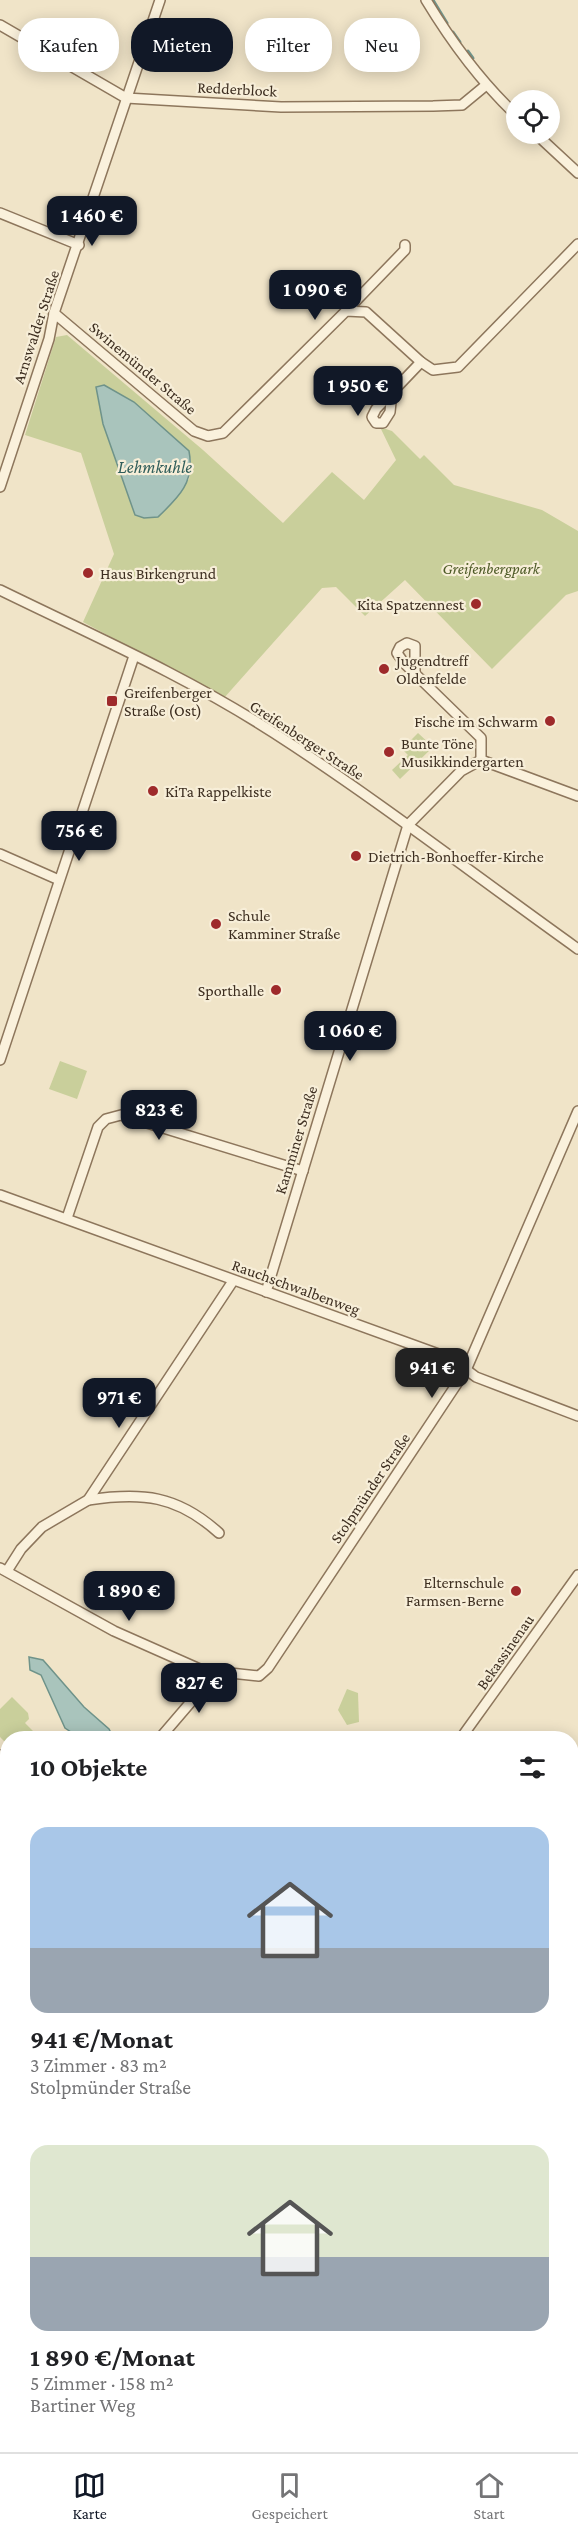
<!DOCTYPE html>
<html lang="de">
<meta charset="utf-8">
<style>
body{margin:0;font-family:"Crimson Pro",serif;background:#f6f6f6;color:#202124;height:100vh;display:flex;flex-direction:column;font-size:22px;white-space:nowrap}
*{box-sizing:border-box;margin:0}
p{font-size:20px;color:#757577}
.icon{flex:none;width:33px;height:33px;fill:none;stroke:currentColor;stroke-width:2;stroke-linecap:round;stroke-linejoin:round}
.map{position:relative;flex:1;overflow:hidden}
.side{position:absolute;left:0px;top:1731px;width:579px;height:722px;display:flex;flex-direction:column;background:#fff;border-radius:24px 24px 0 0;box-shadow:0 3px 15px #0003}
.side>*{flex:none}
.top-card{position:absolute;left:18px;top:18px;width:543px;height:54px;display:flex;gap:12px}
.buttons{position:absolute;left:506px;top:90px;display:grid;gap:12px}
.buttons a{display:grid;place-items:center;width:54px;height:54px;border-radius:50%;background:#fff;box-shadow:0 3px 15px #0003;font-size:30px}
.price{position:absolute;translate:-50% -51px;padding:0 14px;border-radius:12px;background:#111827;color:#fff;font-size:20px;line-height:39px;filter:drop-shadow(0 2px 3px #0008)}
.price::after{content:'';position:absolute;left:50%;top:36px;width:18px;height:14px;margin-left:-9px;background:inherit;clip-path:polygon(0 0,100% 0,50% 100%)}
.price.active{background:#222;color:#fff}
ul{padding:0;list-style:none}
li{display:grid;align-content:center;gap:12px;height:318px;padding:0 30px}
li span{display:grid;place-items:center;height:186px;border-radius:18px;color:#555}
li>.icon{margin-inline-start:auto}
span .icon{width:108px;height:108px;fill:#fffc;stroke-width:1}
li b{font-size:26px}
h2{display:flex;justify-content:space-between;align-items:center;height:72px;padding:0 30px;font-size:26px}
.chip{padding:0 21px;border-radius:24px;background:#fff;box-shadow:0 3px 15px #0003;font-size:21px;line-height:54px}
.chip.active{background:#111827;color:#fff}
.menu{display:flex;justify-content:space-around;align-items:center;height:84px;border-top:2px solid #e0e0e0;background:#fff;font-size:16px;color:#757577}
.menu a{display:grid;justify-items:center;gap:3px}
.menu .active{color:#111827}
.map>svg:first-child{display:block}
</style>
<div class="map">
<svg width="578" height="2452" viewBox="0 0 578 2452">
<rect width="100%" height="100%" fill="#f0e4c8"/>
<!-- green -->
<g fill="#c9cf9b" fill-rule="evenodd">
<path d="M67,335L203,450L283,523L332,472L364,500L396,460L380,427L392,431L420,459L424,455L454,485L542,510L578,531V591L566,595L492,669L405,580L365,616L336,587L322,588L224,698L83,622L114,554L81,453L25,435L56,337ZM104,385L134,402L189,451L191,462L189,480L98,398L96,387Z"/>
<polygon points="418,733 433,747 400,779 392,770 408,755 402,749"/>
<polygon points="60,1061 87,1071 77,1099 49,1089"/>
<polygon points="347,1689 358,1693 359,1722 347,1725 338,1710"/>
<polygon points="12,1697 28,1713 29,1719 25,1723 35,1733 30,1738 8,1738 7,1744 0,1737 0,1709"/>
<polygon points="578,1792 578,1861 572,1863 572,1794"/>
<polygon points="572,2360 578,2363 578,2452 367,2452 355,2445 572,2445"/>
</g>
<!-- water -->
<g fill="#a9c4bc" stroke="#6f938a" stroke-width="1.5">
<path d="M104,385L134,402L189,451C195,482 179,497 158,517L144,518L135,515L103,424L96,387Z"/>
<polygon points="29,1657 43,1660 84,1707 109,1729 113,1737 80,1738 65,1728 41,1675 30,1670"/>
<polygon points="7,2169 7,2226 0,2226 0,2172"/>
</g>
<g fill="none" stroke-linecap="round" stroke-linejoin="round">
<!-- stream -->
<g stroke="#6f938a" stroke-width="3">
<polyline points="433,0 447,23"/>
<polyline points="453,32 460,42"/>
<polyline points="468,51 473,58"/>
<polyline points="572,2255 578,2257"/>
<polyline points="433,2445 445,2452"/>
</g>
<!-- minor casing -->
<g stroke="#8d765c" stroke-width="12">
<g id="minor">
<path d="M426,0C452,43 479,80 516,115"/>
<polyline points="0,25 126,98 281,107 433,106 462,105 485,86"/>
<polyline points="536,134 578,173"/>
<polyline points="0,213 79,245"/>
<polyline points="346,311 405,250 405,245"/>
<polyline points="54,313 194,431 208,436 223,433 346,311 366,312 421,362 433,370 458,367 578,244"/>
<polyline points="392,392 390,412 383,423 376,423 372,417 376,409 421,362"/>
<polyline points="0,487 49,339 54,313 160,0"/>
<path d="M0,590C92,635 188,677 274,733C378,800 477,877 578,949"/>
<polyline points="415,673 415,646 407,643 400,647 397,653 404,663 481,738 481,760"/>
<polyline points="0,854 59,880"/>
<polyline points="0,1060 134,656"/>
<polyline points="0,1195 452,1359 476,1377 578,1416"/>
<polyline points="67,1218 98,1127 106,1119 121,1115 303,1171"/>
<polyline points="266,1292 408,825 461,771 481,760 578,796"/>
<path d="M88,1500C142,1492 177,1495 219,1533"/>
<polyline points="0,1568 114,1631 202,1670 259,1676 268,1668 466,1370 578,1111"/>
<polyline points="7,1571 21,1549 42,1527 88,1500 233,1281"/>
<polyline points="160,1738 190,1703 202,1670"/>
<polyline points="461,1738 578,1575"/>
<polyline points="0,1755 8,1762"/>
<polyline points="572,1993 578,1996"/>
<polyline points="0,2014 8,2014"/>
<polyline points="572,2239 578,2241"/>
<polyline points="26,2445 36,2452"/>
<polyline points="216,2445 226,2452"/>
</g>
</g>
<!-- major casing -->
<g stroke="#5b4430" stroke-width="15">
<g id="major">
<polyline points="0,2111 8,2113"/>
<polyline points="572,2165 578,2167"/>
</g>
</g>
<!-- minor -->
<use href="#minor" stroke="#faf1dc" stroke-width="9"/>
<!-- major -->
<use href="#major" stroke="#f3d9a0" stroke-width="12"/>
<!-- rail casing -->
<g stroke="#3d2e20" stroke-width="5">
<g id="rail">
<polyline points="572,1773 578,1772"/>
<polyline points="572,1783 578,1781"/>
<polyline points="0,1876 8,1875"/>
<polyline points="0,1885 8,1884"/>
</g>
</g>
<!-- rail -->
<use href="#rail" stroke="#f7eed8" stroke-width="3" stroke-dasharray="9" stroke-linecap="butt"/>
</g>
<!-- markers -->
<g fill="#9e2a2b" stroke="#f7eed8" stroke-width="2">
<circle cx="88" cy="573" r="6"/>
<circle cx="476" cy="604" r="6"/>
<circle cx="384" cy="669" r="6"/>
<rect x="106" y="695" width="12" height="12" rx="3"/>
<circle cx="550" cy="721" r="6"/>
<circle cx="389" cy="752" r="6"/>
<circle cx="153" cy="791" r="6"/>
<circle cx="356" cy="856" r="6"/>
<circle cx="216" cy="924" r="6"/>
<circle cx="276" cy="990" r="6"/>
<circle cx="516" cy="1591" r="6"/>
</g>
<g text-anchor="middle" dominant-baseline="central" stroke-width="4.5" stroke-linejoin="round" paint-order="stroke">
<!-- street labels -->
<g font-size="16" fill="#3d2e20" stroke="#f7eed8">
<text transform="translate(237 89) rotate(3)">Redderblock</text>
<text transform="translate(36 327) rotate(-72)">Arnswalder Straße</text>
<text transform="translate(143 368) rotate(40)">Swinemünder Straße</text>
<text transform="translate(307 740) rotate(33)">Greifenberger Straße</text>
<text transform="translate(296 1140) rotate(-73)">Kamminer Straße</text>
<text transform="translate(296 1287) rotate(20)">Rauchschwalbenweg</text>
<text transform="translate(370 1488) rotate(-56)">Stolpmünder Straße</text>
<text transform="translate(505 1652) rotate(-55)">Bekassinenau</text>
</g>
<!-- park labels -->
<g font-size="16" font-style="italic" fill="#4d5a26" stroke="#f7eed8">
<text x="491" y="568">Greifenbergpark</text>
</g>
<!-- poi labels -->
<g font-size="16" fill="#3d2e20" stroke="#f7eed8" text-anchor="start">
<text x="100" y="573">Haus Birkengrund</text>
<text x="464" y="604" text-anchor="end">Kita Spatzennest</text>
<text x="396" y="660">Jugendtreff<tspan x="396" dy="18">Oldenfelde</tspan></text>
<text x="124" y="692">Greifenberger<tspan x="124" dy="18">Straße (Ost)</tspan></text>
<text x="538" y="721" text-anchor="end">Fische im Schwarm</text>
<text x="401" y="743">Bunte Töne<tspan x="401" dy="18">Musikkindergarten</tspan></text>
<text x="165" y="791">KiTa Rappelkiste</text>
<text x="368" y="856">Dietrich-Bonhoeffer-Kirche</text>
<text x="228" y="915">Schule<tspan x="228" dy="18">Kamminer Straße</tspan></text>
<text x="264" y="990" text-anchor="end">Sporthalle</text>
<text x="504" y="1582" text-anchor="end">Elternschule<tspan x="504" dy="18">Farmsen-Berne</tspan></text>
</g>
<!-- water labels -->
<g font-size="18" font-style="italic" fill="#2f5d5a" stroke="#f7eed8">
<text x="155" y="467">Lehmkuhle</text>
</g>
</g>
</svg>
<div class="buttons">
<a><svg class="icon" aria-label="locate" viewBox="0 0 24 24"><circle cx="12" cy="12" r="6"/><path d="M12 2v4M12 18v4M2 12h4M18 12h4"/></svg></a>
</div>
<b class="price" style="left:92px;top:247px">1 460 €</b>
<b class="price" style="left:315px;top:321px">1 090 €</b>
<b class="price" style="left:358px;top:417px">1 950 €</b>
<b class="price" style="left:79px;top:862px">756 €</b>
<b class="price" style="left:350px;top:1062px">1 060 €</b>
<b class="price" style="left:159px;top:1141px">823 €</b>
<b class="price active" style="left:432px;top:1399px">941 €</b>
<b class="price" style="left:119px;top:1429px">971 €</b>
<b class="price" style="left:129px;top:1622px">1 890 €</b>
<b class="price" style="left:199px;top:1714px">827 €</b>
<div class="top-card">
<a class="chip">Kaufen</a>
<a class="chip active">Mieten</a>
<a class="chip">Filter</a>
<a class="chip">Neu</a>
</div>
<section class="side">
<h2>10 Objekte<svg class="icon" aria-label="filters" viewBox="0 0 24 24"><path d="M4 7h16M4 17h16"/><circle cx="9" cy="7" r="2"/><circle cx="15" cy="17" r="2"/></svg></h2>
<ul>
<li><span style="background:linear-gradient(#a9c7e8 65%,#9aa5b1 0)"><svg class="icon" aria-label="home" viewBox="0 0 24 24"><path d="M3 11l9-7 9 7M6 9v11h12V9"/></svg></span><div><b>941 €/Monat</b><p>3 Zimmer · 83 m²</p><p>Stolpmünder Straße</p></div></li>
<li><span style="background:linear-gradient(#dfe7d0 60%,#9aa5b1 0)"><svg class="icon" aria-label="home" viewBox="0 0 24 24"><path d="M3 11l9-7 9 7M6 9v11h12V9"/></svg></span><div><b>1 890 €/Monat</b><p>5 Zimmer · 158 m²</p><p>Bartiner Weg</p></div></li>
</ul>
</section>
</div>
<nav class="menu">
<a class="active"><svg class="icon" aria-label="map" viewBox="0 0 24 24"><path d="M3 6l6-2 6 2 6-2v14l-6 2-6-2-6 2zM9 4v14M15 6v14"/></svg>Karte</a>
<a><svg class="icon" aria-label="saved" viewBox="0 0 24 24"><path d="M7 4h10v16l-5-4-5 4z"/></svg>Gespeichert</a>
<a><svg class="icon" aria-label="home" viewBox="0 0 24 24"><path d="M3 11l9-7 9 7M6 9v11h12V9"/></svg>Start</a>
</nav>
